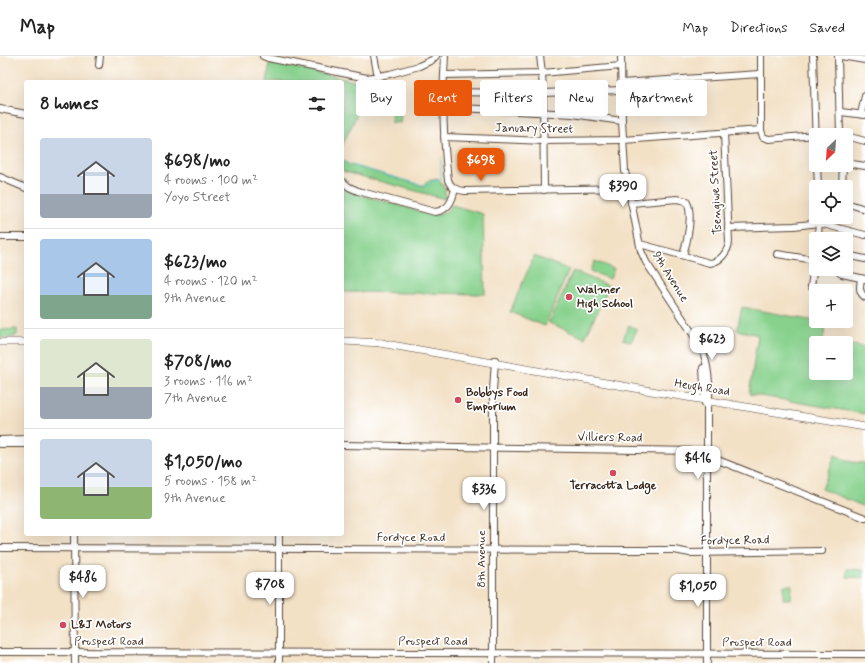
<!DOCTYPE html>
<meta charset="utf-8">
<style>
body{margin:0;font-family:Mynerve,sans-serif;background:#f6f6f6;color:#222;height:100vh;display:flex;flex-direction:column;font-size:15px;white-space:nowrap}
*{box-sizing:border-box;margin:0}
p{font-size:13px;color:#767676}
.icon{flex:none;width:22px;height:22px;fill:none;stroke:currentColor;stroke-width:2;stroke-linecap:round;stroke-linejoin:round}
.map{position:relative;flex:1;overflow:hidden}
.side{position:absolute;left:24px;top:24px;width:320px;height:456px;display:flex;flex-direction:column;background:#fff;border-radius:4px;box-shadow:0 4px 16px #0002}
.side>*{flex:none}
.guide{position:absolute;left:356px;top:24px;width:380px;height:36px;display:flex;gap:8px}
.needle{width:26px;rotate:205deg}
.tools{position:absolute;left:809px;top:72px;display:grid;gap:8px}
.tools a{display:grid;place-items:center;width:44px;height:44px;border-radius:4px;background:#fff;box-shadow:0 4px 16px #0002;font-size:20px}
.price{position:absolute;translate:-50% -34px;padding:0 9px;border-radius:8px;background:#fff;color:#222;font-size:13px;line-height:26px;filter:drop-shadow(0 1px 2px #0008)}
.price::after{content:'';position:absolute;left:50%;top:24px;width:12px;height:9px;margin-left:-6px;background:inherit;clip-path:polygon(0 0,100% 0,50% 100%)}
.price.active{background:#ea580c;color:#fff}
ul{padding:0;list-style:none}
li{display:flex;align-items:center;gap:12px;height:100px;padding:0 16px}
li+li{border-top:1px solid #e0e0e0}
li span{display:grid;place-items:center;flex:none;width:112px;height:80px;border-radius:4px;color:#555}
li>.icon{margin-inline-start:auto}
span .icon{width:48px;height:48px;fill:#fffc;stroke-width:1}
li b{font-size:17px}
h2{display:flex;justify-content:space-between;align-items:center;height:48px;padding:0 16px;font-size:17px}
.pill{padding:0 14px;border-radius:4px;background:#fff;box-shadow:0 4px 16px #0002;font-size:14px;line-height:36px}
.pill.active{background:#ea580c;color:#fff}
header{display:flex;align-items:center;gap:24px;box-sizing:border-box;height:56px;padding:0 20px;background:#fff;border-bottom:1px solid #e0e0e0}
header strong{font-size:19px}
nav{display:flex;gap:22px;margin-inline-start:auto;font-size:14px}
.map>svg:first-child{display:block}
</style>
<header>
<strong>Map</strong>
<nav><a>Map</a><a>Directions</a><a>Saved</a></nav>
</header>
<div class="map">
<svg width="865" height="607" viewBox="0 0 865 607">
<rect width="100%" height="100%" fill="#fff"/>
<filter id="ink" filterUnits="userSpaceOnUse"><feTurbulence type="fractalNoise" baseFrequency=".025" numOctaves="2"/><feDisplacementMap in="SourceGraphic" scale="8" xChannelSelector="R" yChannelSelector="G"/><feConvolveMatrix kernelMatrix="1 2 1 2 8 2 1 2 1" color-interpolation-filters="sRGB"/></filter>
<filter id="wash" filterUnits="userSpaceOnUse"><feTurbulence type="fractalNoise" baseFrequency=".012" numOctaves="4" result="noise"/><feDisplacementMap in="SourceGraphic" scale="16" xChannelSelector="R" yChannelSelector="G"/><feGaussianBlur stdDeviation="0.9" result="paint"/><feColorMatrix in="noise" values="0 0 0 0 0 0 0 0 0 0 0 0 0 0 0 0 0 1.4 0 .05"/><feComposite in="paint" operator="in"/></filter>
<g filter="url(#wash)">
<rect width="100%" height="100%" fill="#f3e1c6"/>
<!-- green -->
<g fill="#87d18d" stroke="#617e56">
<polygon points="270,6 358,26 367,26 367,37 342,90 342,26 267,26"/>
<polygon points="392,51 402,52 400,67 391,66"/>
<polygon points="342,103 347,108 424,130 427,125 438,123 445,133 445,143 342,115"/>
<polygon points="342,129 351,136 422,156 438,159 446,156 452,149 483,158 485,238 342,236"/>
<polygon points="534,200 569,214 545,270 510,256"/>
<polygon points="595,205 614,213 610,223 590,215"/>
<polygon points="573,215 609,230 585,282 549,267"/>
<polygon points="742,251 826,267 823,284 842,287 816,287 816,317 846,317 846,288 865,291 865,358 749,338 758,279 737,274"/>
<polygon points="629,269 637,273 631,286 623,283"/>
<polygon points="17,273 17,279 14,281 0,282 0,274"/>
<polygon points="835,399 852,406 865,407 865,451 822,433"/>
<polygon points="847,513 864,514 864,522 847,521"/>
<polygon points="784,529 792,529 791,543 783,543"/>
</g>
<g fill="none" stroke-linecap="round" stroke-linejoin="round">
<!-- stream -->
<polyline stroke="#5bc6d5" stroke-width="1" points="342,103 348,108 426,130 430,129 432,125 441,124 441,103 443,101"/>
</g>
</g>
<g filter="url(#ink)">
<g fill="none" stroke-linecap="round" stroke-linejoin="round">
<!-- minor casing -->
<g stroke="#574537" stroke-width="8">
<g id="minor">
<polyline points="263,0 268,2 367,22 390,18 419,10 432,4 436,0"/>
<polyline points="374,0 378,21"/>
<path d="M445,0C442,42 443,82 448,124C451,132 456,134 465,135L628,132"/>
<polyline points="540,0 542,17 543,37 544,134"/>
<path d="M621,0L622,65L625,115L641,195L646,206L700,289C708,304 712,336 707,351V607"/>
<polyline points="761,0 761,74 763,81 769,83 816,79"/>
<polyline points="813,0 816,90"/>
<polyline points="838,0 840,79"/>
<polyline points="841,0 865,4"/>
<polyline points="99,9 100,0"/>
<polyline points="444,19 542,17 621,10"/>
<polyline points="621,27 760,18"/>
<polyline points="443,36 543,37 621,34"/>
<polyline points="443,51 572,58 622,65"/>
<polyline points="0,53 26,58"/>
<polyline points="841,56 865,59"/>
<polyline points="861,58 865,40"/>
<polyline points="832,79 841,79"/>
<polyline points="846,80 865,85"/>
<polyline points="444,81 544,85 623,84 761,74"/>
<polyline points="846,107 865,110"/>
<polyline points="817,109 818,131"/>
<polyline points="0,121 26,132"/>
<path d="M342,125L349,131L358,135L435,156C449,154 452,145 455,133"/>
<polyline points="842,131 843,109"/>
<path d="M631,147L677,143L686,145C694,156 687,187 683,199"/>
<polyline points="846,147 865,153"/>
<polyline points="728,172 794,170 819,167 865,179"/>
<polyline points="0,181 26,181"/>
<polyline points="818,183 819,161"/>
<path d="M640,188L710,207C720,206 728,196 729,186L724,77"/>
<polyline points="777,198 815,204"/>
<polyline points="846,199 865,203"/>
<polyline points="839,213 840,217 842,218 865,223"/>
<path d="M861,223C860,230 858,236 865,241"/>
<polyline points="811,230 816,197"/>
<polyline points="703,312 705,347"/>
<polyline points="0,384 26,383"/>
<polyline points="0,388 26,388"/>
<polyline points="342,389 695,395 865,462"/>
<polyline points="74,478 75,607"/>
<polyline points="279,478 279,607"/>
<polyline points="0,492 624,494 674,494 690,497 822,495"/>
<polyline points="0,596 865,598"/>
<polyline points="493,607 493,335 495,304"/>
</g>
</g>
<!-- major casing -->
<g stroke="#574537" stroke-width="8">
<g id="major">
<polyline points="342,285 383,287"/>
<polyline points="0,286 26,286"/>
<polyline points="380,287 657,336 865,371"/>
<polyline points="692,341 698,337 704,331"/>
</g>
</g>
<!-- minor -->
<use href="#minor" stroke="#fff" stroke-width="6"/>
<!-- major -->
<use href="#major" stroke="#fff" stroke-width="7"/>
</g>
</g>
<!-- markers -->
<g fill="#d1495b" stroke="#fff" stroke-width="1.5">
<circle cx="569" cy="241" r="4"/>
<circle cx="458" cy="344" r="4"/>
<circle cx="613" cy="417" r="4"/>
<circle cx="63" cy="569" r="4"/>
</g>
<g text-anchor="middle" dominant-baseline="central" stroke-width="3.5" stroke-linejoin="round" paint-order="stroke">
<!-- street labels -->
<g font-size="12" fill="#3b2a1e" stroke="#fff">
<text transform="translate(534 73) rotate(1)">January Street</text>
<text transform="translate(716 136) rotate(-93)">Tsengiwe Street</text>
<text transform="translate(670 221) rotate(58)">9th Avenue</text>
<text transform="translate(702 332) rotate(9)">Heugh Road</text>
<text transform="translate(610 382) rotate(1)">Villiers Road</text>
<text x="411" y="482">Fordyce Road</text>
<text transform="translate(735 485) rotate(-1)">Fordyce Road</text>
<text transform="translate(482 503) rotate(-90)">8th Avenue</text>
<text x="109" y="586">Prospect Road</text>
<text x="433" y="586">Prospect Road</text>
<text x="757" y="587">Prospect Road</text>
</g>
<!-- poi labels -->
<g font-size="12" font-weight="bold" fill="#3b2a1e" stroke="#fff" text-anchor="start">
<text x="577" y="234">Walmer<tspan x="577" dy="14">High School</tspan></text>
<text x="466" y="337">Bobbys Food<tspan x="466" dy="14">Emporium</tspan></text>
<text x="613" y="430" text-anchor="middle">Terracotta Lodge</text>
<text x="71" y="569">L&amp;J Motors</text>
</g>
</g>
</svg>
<div class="tools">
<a><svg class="needle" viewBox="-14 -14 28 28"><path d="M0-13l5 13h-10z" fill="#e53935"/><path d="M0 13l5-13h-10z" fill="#767676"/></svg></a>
<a><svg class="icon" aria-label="locate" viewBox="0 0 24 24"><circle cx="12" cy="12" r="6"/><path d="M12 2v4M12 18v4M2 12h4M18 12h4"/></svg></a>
<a><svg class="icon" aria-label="layers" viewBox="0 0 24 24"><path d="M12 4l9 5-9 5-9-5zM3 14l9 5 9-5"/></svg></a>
<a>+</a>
<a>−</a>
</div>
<b class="price active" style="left:481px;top:126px">$698</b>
<b class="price" style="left:623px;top:152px">$390</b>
<b class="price" style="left:712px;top:305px">$623</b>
<b class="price" style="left:698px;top:424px">$416</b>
<b class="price" style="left:484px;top:455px">$336</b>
<b class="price" style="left:83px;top:543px">$486</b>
<b class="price" style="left:270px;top:550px">$708</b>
<b class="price" style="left:698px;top:552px">$1,050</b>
<div class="guide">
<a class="pill">Buy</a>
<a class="pill active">Rent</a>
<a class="pill">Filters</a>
<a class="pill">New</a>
<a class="pill">Apartment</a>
</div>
<section class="side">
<h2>8 homes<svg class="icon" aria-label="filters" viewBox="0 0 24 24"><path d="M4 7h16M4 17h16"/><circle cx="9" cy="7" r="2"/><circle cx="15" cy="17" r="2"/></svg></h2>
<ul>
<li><span style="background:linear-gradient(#c9d6e8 70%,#9aa5b1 0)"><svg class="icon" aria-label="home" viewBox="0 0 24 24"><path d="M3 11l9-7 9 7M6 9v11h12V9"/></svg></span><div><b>$698/mo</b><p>4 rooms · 100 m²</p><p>Yoyo Street</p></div></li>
<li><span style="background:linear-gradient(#a9c7e8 70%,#7fa58c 0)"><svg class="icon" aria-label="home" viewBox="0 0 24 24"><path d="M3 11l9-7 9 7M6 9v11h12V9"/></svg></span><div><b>$623/mo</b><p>4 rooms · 120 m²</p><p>9th Avenue</p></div></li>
<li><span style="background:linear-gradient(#dfe7d0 60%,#9aa5b1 0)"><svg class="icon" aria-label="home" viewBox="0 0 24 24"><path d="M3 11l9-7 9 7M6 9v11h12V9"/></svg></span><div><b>$708/mo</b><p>3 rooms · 116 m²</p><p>7th Avenue</p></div></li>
<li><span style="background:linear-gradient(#c9d6e8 60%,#8fb573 0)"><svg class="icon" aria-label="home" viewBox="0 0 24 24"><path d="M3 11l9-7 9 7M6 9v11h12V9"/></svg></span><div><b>$1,050/mo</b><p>5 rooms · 158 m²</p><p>9th Avenue</p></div></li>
</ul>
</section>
</div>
